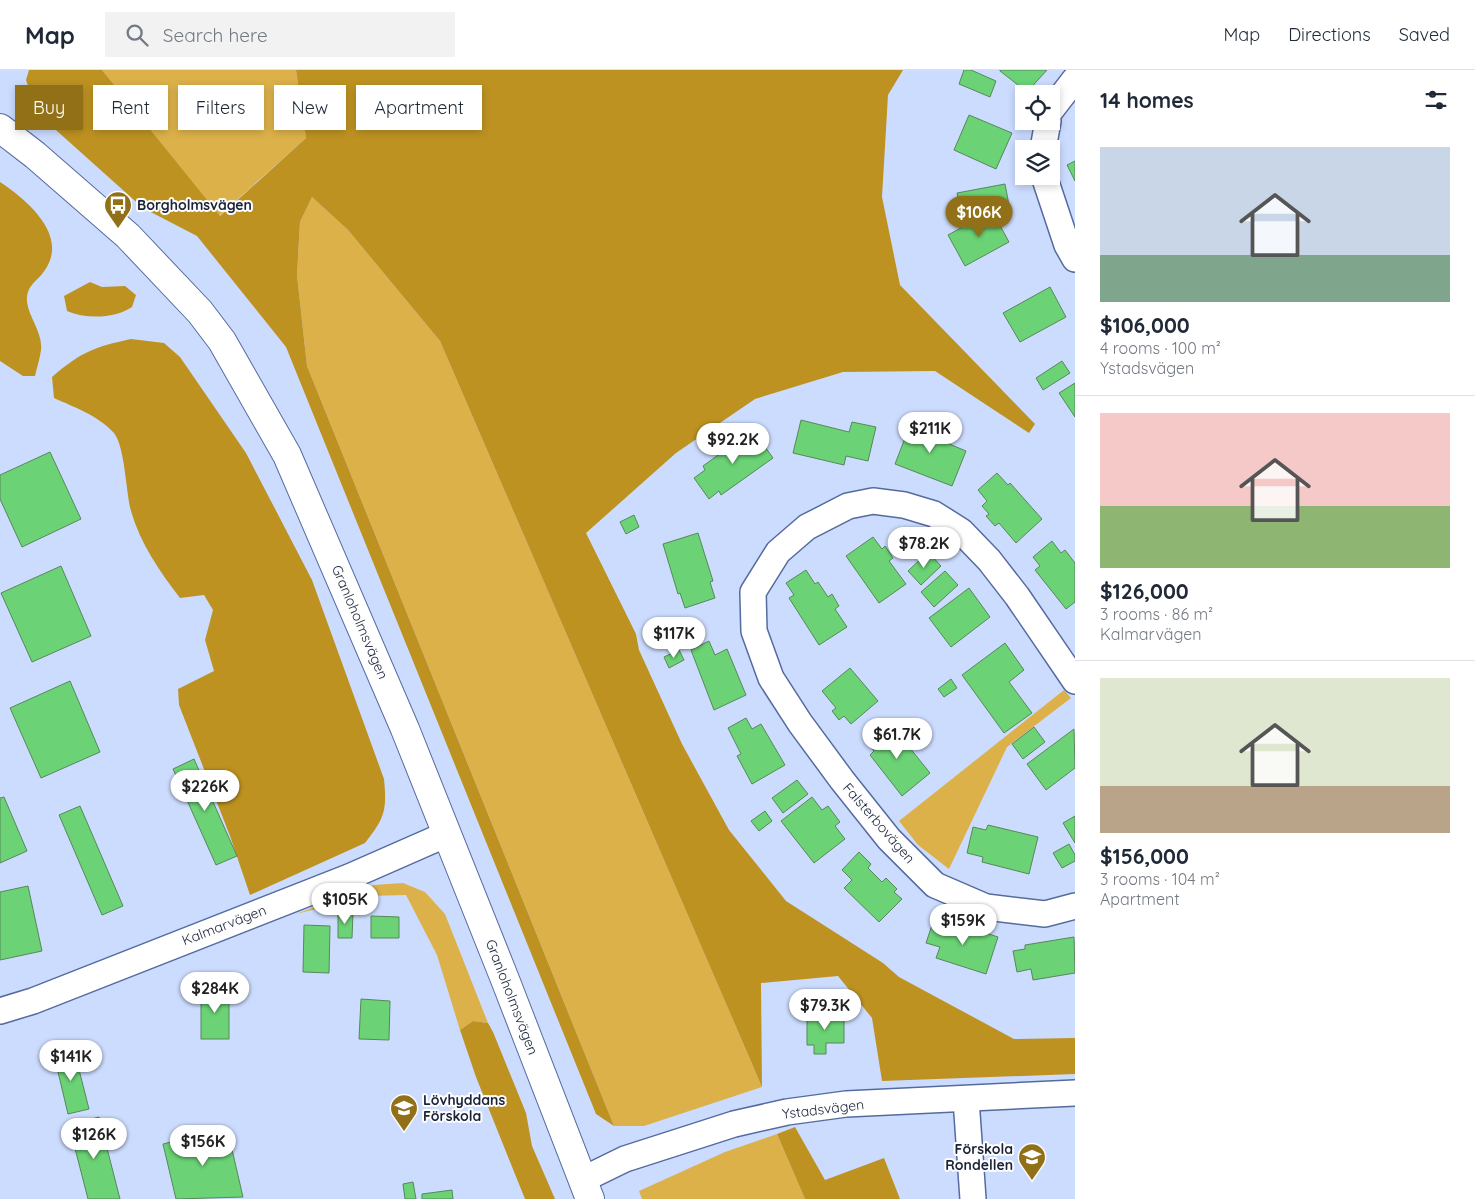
<!DOCTYPE html>
<meta charset="utf-8">
<style>
body{margin:0;font-family:Quicksand,sans-serif;background:#f2f2f3;color:#1f2937;height:100vh;display:flex;flex-direction:column;font-size:19px;white-space:nowrap}
*{box-sizing:border-box;margin:0}
p{font-size:16px;color:#747a83}
.icon{flex:none;width:28px;height:28px;fill:none;stroke:currentColor;stroke-width:2;stroke-linecap:round;stroke-linejoin:round}
.map{position:relative;flex:1;overflow:hidden}
.details{display:flex;flex-direction:column;background:#fff;width:400px}
.details>*{flex:none}
.hud{position:absolute;left:15px;top:15px;width:475px;height:45px;display:flex;gap:10px}
.fabs{position:absolute;left:1015px;top:15px;display:grid;gap:10px}
.fabs a{display:grid;place-items:center;width:45px;height:45px;border-radius:0px;background:#fff;box-shadow:0 2px 8px #0003;font-size:25px}
.price{position:absolute;translate:-50% -42px;padding:0 11px;border-radius:18px;background:#fff;color:#222;font-size:16px;line-height:32px;filter:drop-shadow(0 1px 2px #0008)}
.price::after{content:'';position:absolute;left:50%;top:30px;width:15px;height:11px;margin-left:-8px;background:inherit;clip-path:polygon(0 0,100% 0,50% 100%)}
.price.selected{background:#927017;color:#fff}
ul{padding:0;list-style:none}
li{display:grid;align-content:center;gap:10px;height:265px;padding:0 25px}
li+li{border-top:1px solid #e0e1e3}
li span{display:grid;place-items:center;height:155px;border-radius:0px;color:#555}
li>.icon{margin-inline-start:auto}
span .icon{width:90px;height:90px;fill:#fffc;stroke-width:1}
li b{font-size:21px}
h2{display:flex;justify-content:space-between;align-items:center;height:60px;padding:0 25px;font-size:21px}
.tag{padding:0 18px;border-radius:0px;background:#fff;box-shadow:0 2px 8px #0003;font-size:18px;line-height:45px}
.tag.selected{background:#927017;color:#fff}
header{display:flex;align-items:center;gap:30px;box-sizing:border-box;height:70px;padding:0 25px;background:#fff;border-bottom:1px solid #e0e1e3}
header strong{font-size:24px}
nav{display:flex;gap:28px;margin-inline-start:auto;font-size:18px}
.search{width:350px;height:45px;background:#f2f2f3;display:flex;align-items:center;gap:12px;box-sizing:border-box;padding:0 18px;border-radius:0px;color:#747a83;font-size:19px}
main{display:flex;flex:1;min-height:0}
.map>svg:first-child{display:block}
</style>
<header>
<strong>Map</strong>
<div class="search"><svg class="icon" aria-label="search" viewBox="0 0 24 24"><circle cx="10" cy="10" r="6"/><path d="M15 15l6 6"/></svg>Search here</div>
<nav><a>Map</a><a>Directions</a><a>Saved</a></nav>
</header>
<main>
<div class="map">
<svg width="1075" height="1129" viewBox="0 0 1075 1129">
<rect width="100%" height="100%" fill="#ccdcff"/>
<!-- green -->
<g fill="#dcb14a">
<polygon points="102,0 296,0 306,68 219,146"/>
<polygon points="312,127 348,160 440,271 762,1017 644,1056 614,1056 307,296 297,205 300,152"/>
<polygon points="1064,620 1071,628 1007,677 949,799 918,775 899,751"/>
<polygon points="403,813 425,822 445,844 488,953 473,951 460,960 437,885 406,825 368,826 296,844 374,815"/>
<polygon points="777,1064 805,1129 642,1129 639,1121 725,1082"/>
</g>
<!-- forest -->
<g fill="#bd9221">
<polygon points="29,0 102,0 220,146 306,68 296,0 903,0 888,25 882,127 900,215 1035,354 1029,363 935,301 843,302 755,329 676,383 586,463 636,564 639,580 682,674 729,760 786,831 883,893 899,907 1014,969 1075,968 1075,1004 882,1011 872,948 838,906 761,913 762,1017 440,271 348,160 312,127 300,152 297,205 307,296 614,1056 596,1044 286,277 197,166 143,138 38,44 26,10"/>
<path d="M0,112C27,130 69,165 45,200C37,212 26,215 27,232C29,248 43,263 41,280C40,288 37,297 35,306H23L0,291Z"/>
<path d="M90,212L102,217L125,216L136,225L132,237C114,249 86,249 67,241L64,226Z"/>
<path d="M131,269L164,273L180,287L246,383L312,510L384,709C387,740 385,748 365,773L250,825L230,766L179,635L178,619L214,601L205,570L213,540L204,525L180,528C160,502 140,473 131,441C126,423 125,377 114,363C99,346 74,337 54,328L52,307C81,282 94,277 131,269Z"/>
<polygon points="473,951 488,953 493,962 526,1043 532,1076 555,1129 525,1129 476,1007 460,960"/>
<polygon points="795,1057 825,1110 884,1088 900,1129 805,1129 777,1064"/>
</g>
<!-- building -->
<g fill="#6bd375" stroke="#57875a">
<polygon points="964,0 971,0 996,11 990,27 959,14"/>
<polygon points="1047,0 1027,22 1000,1 1000,0"/>
<polygon points="969,45 1012,63 996,99 954,80"/>
<polygon points="1075,91 1075,111 1067,95"/>
<polygon points="1005,114 1009,135 961,144 957,123"/>
<polygon points="992,141 1009,172 965,196 948,165"/>
<polygon points="1050,217 1066,247 1020,272 1003,243"/>
<polygon points="1062,291 1070,303 1043,320 1036,308"/>
<polygon points="1075,313 1075,347 1059,323"/>
<polygon points="801,350 849,362 852,352 876,357 868,391 846,386 844,395 793,383"/>
<polygon points="912,350 938,360 935,368 966,381 952,416 895,394"/>
<polygon points="753,360 773,388 721,425 719,421 709,429 694,408 705,400 703,396"/>
<polygon points="50,382 81,449 22,477 0,429 0,405"/>
<polygon points="997,403 1008,415 1010,413 1042,449 1016,473 999,453 995,456 986,446 989,444 982,436 987,431 978,420"/>
<polygon points="634,445 639,457 626,464 620,452"/>
<polygon points="698,463 713,511 710,512 715,528 685,538 680,523 678,524 663,474"/>
<polygon points="873,467 882,479 885,476 893,488 889,491 906,514 879,533 846,486"/>
<polygon points="1052,471 1061,483 1065,480 1075,493 1075,532 1066,539 1035,500 1040,496 1033,487"/>
<polygon points="928,482 941,496 921,515 908,501"/>
<polygon points="61,496 91,566 32,592 1,523"/>
<polygon points="806,500 815,514 818,512 828,527 832,524 839,536 835,539 847,557 819,575 789,528 794,525 786,513"/>
<polygon points="945,501 958,515 934,537 921,522"/>
<polygon points="969,518 990,547 951,577 929,548"/>
<polygon points="709,571 715,585 727,579 746,625 714,640 691,580"/>
<polygon points="1005,573 1024,600 1009,612 1032,643 1004,663 962,605"/>
<polygon points="679,580 684,590 669,598 664,587"/>
<polygon points="850,598 878,631 851,654 844,646 839,650 832,641 836,638 822,621"/>
<polygon points="951,609 957,618 944,627 938,619"/>
<polygon points="70,611 100,682 41,708 10,638"/>
<polygon points="746,648 752,659 761,654 785,695 752,714 737,686 741,684 728,658"/>
<polygon points="886,654 895,664 897,662 930,703 902,726 870,685 874,681 865,670"/>
<polygon points="1034,657 1045,672 1023,689 1012,674"/>
<polygon points="1074,659 1075,698 1046,720 1027,694"/>
<polygon points="194,689 237,786 216,795 173,699"/>
<polygon points="797,710 808,724 783,743 772,728"/>
<polygon points="4,727 27,781 0,793 0,728"/>
<polygon points="812,727 822,740 828,736 840,752 835,756 845,769 814,793 781,751"/>
<polygon points="80,736 123,836 102,845 59,745"/>
<polygon points="765,741 772,751 759,761 751,751"/>
<polygon points="1075,746 1075,773 1063,753"/>
<polygon points="988,755 1038,767 1029,804 982,792 983,787 967,783 973,757 986,760"/>
<polygon points="1069,774 1075,785 1075,791 1062,798 1053,783"/>
<polygon points="859,782 871,794 868,798 882,812 886,808 897,819 894,822 902,829 879,852 844,818 852,810 842,800"/>
<polygon points="28,816 42,881 0,890 0,822"/>
<polygon points="338,843 353,843 352,868 338,868"/>
<polygon points="371,846 399,847 399,868 371,868"/>
<polygon points="949,851 998,867 986,904 936,888 940,877 926,873 933,852 948,856"/>
<polygon points="304,855 330,856 329,903 303,902"/>
<polygon points="1074,867 1075,903 1033,910 1031,899 1017,902 1013,881 1025,879 1025,875"/>
<rect x="201" y="918" width="28" height="51"/>
<polygon points="361,929 390,931 389,970 359,969"/>
<polygon points="807,944 844,944 844,973 826,973 826,984 814,984 814,975 807,975"/>
<polygon points="74,980 89,1039 68,1044 54,985"/>
<polygon points="99,1047 120,1129 88,1129 69,1055"/>
<polygon points="227,1058 243,1127 176,1129 163,1074"/>
<polygon points="413,1112 416,1129 405,1129 403,1114"/>
<polygon points="452,1120 453,1129 422,1129 422,1124"/>
</g>
<g fill="none" stroke-linecap="round" stroke-linejoin="round">
<!-- minor casing -->
<g stroke="#556b9e" stroke-width="28">
<g id="minor">
<polyline points="1051,40 1075,9"/>
<polyline points="1043,79 1048,51"/>
<polyline points="1044,106 1067,175 1075,189"/>
<polyline points="1075,611 1017,526 989,490 961,461 934,444 904,435 873,431 848,436 807,457 778,482 753,522 754,561 771,608 800,653 842,710 889,769 935,815 986,837 1045,844 1075,836"/>
<polyline points="0,941 33,931 349,807 447,764"/>
<polyline points="966,1029 973,1129"/>
<polyline points="582,1110 625,1089 734,1054 787,1042 846,1034 1075,1023"/>
</g>
</g>
<!-- tertiary casing -->
<g stroke="#556b9e" stroke-width="30">
<polyline id="tertiary" points="0,58 35,85 128,166 200,242 222,271 287,385 405,659 506,912 590,1129"/>
</g>
<!-- minor -->
<use href="#minor" stroke="#fff" stroke-width="25"/>
<!-- tertiary -->
<use href="#tertiary" stroke="#fff" stroke-width="28"/>
</g>
<!-- icons -->
<defs>
<g id="bus-pin" transform="scale(1.4375)"><path d="M0 17L-7.5 6A9.5 9.5 0 1 1 7.5 6Z" fill="#927017" stroke="#fdfdfd"/><path d="M-5-6H5V4H4V6H2V4H-2V6H-4V4H-5ZM-3.5-4V0h7V-4ZM-3.5 1.2v1.5H-2V1.2ZM2 1.2v1.5H3.5V1.2Z" fill="#fff"/></g>
<g id="school-pin" transform="scale(1.4375)"><path d="M0 17L-7.5 6A9.5 9.5 0 1 1 7.5 6Z" fill="#927017" stroke="#fdfdfd"/><path d="M0-5L7-2L0 1L-7-2ZM-4 1L0 2.5L4 1V4Q0 6-4 4Z" fill="#fff"/></g>
</defs>
<g fill-rule="evenodd">
<use href="#bus-pin" x="118" y="135"/>
<use href="#school-pin" x="404" y="1038"/>
<use href="#school-pin" x="1032" y="1087"/>
</g>
<g text-anchor="middle" dominant-baseline="central" stroke-width="4" stroke-linejoin="round" paint-order="stroke">
<!-- poi labels -->
<g font-size="14" font-weight="bold" fill="#1a2338" stroke="#fdfdfd" text-anchor="start">
<text x="137" y="135">Borgholmsvägen</text>
<text x="423" y="1030">Lövhyddans<tspan x="423" dy="16">Förskola</tspan></text>
<text x="1013" y="1079" text-anchor="end">Förskola<tspan x="1013" dy="16">Rondellen</tspan></text>
</g>
<!-- street labels -->
<g font-size="14" fill="#1a2338" stroke="#fdfdfd">
<text transform="translate(360 552) rotate(67)">Granloholmsvägen</text>
<text transform="translate(879 753) rotate(49)">Falsterbovägen</text>
<text transform="translate(224 855) rotate(-21)">Kalmarvägen</text>
<text transform="translate(512 927) rotate(69)">Granloholmsvägen</text>
<text transform="translate(823 1039) rotate(-7)">Ystadsvägen</text>
</g>
</g>
</svg>
<div class="fabs">
<a><svg class="icon" aria-label="locate" viewBox="0 0 24 24"><circle cx="12" cy="12" r="6"/><path d="M12 2v4M12 18v4M2 12h4M18 12h4"/></svg></a>
<a><svg class="icon" aria-label="layers" viewBox="0 0 24 24"><path d="M12 4l9 5-9 5-9-5zM3 14l9 5 9-5"/></svg></a>
</div>
<b class="price selected" style="left:979px;top:168px">$106K</b>
<b class="price" style="left:930px;top:384px">$211K</b>
<b class="price" style="left:733px;top:395px">$92.2K</b>
<b class="price" style="left:924px;top:499px">$78.2K</b>
<b class="price" style="left:674px;top:589px">$117K</b>
<b class="price" style="left:897px;top:690px">$61.7K</b>
<b class="price" style="left:205px;top:742px">$226K</b>
<b class="price" style="left:345px;top:855px">$105K</b>
<b class="price" style="left:963px;top:876px">$159K</b>
<b class="price" style="left:215px;top:944px">$284K</b>
<b class="price" style="left:825px;top:961px">$79.3K</b>
<b class="price" style="left:71px;top:1012px">$141K</b>
<b class="price" style="left:94px;top:1090px">$126K</b>
<b class="price" style="left:203px;top:1097px">$156K</b>
<div class="hud">
<a class="tag selected">Buy</a>
<a class="tag">Rent</a>
<a class="tag">Filters</a>
<a class="tag">New</a>
<a class="tag">Apartment</a>
</div>
</div>
<section class="details">
<h2>14 homes<svg class="icon" aria-label="filters" viewBox="0 0 24 24"><path d="M4 7h16M4 17h16"/><circle cx="9" cy="7" r="2"/><circle cx="15" cy="17" r="2"/></svg></h2>
<ul>
<li><span style="background:linear-gradient(#c9d6e8 70%,#7fa58c 0)"><svg class="icon" aria-label="home" viewBox="0 0 24 24"><path d="M3 11l9-7 9 7M6 9v11h12V9"/></svg></span><div><b>$106,000</b><p>4 rooms · 100 m²</p><p>Ystadsvägen</p></div></li>
<li><span style="background:linear-gradient(#f6c9c9 60%,#8fb573 0)"><svg class="icon" aria-label="home" viewBox="0 0 24 24"><path d="M3 11l9-7 9 7M6 9v11h12V9"/></svg></span><div><b>$126,000</b><p>3 rooms · 86 m²</p><p>Kalmarvägen</p></div></li>
<li><span style="background:linear-gradient(#dfe7d0 70%,#b9a48a 0)"><svg class="icon" aria-label="home" viewBox="0 0 24 24"><path d="M3 11l9-7 9 7M6 9v11h12V9"/></svg></span><div><b>$156,000</b><p>3 rooms · 104 m²</p><p>Apartment</p></div></li>
</ul>
</section>
</main>
